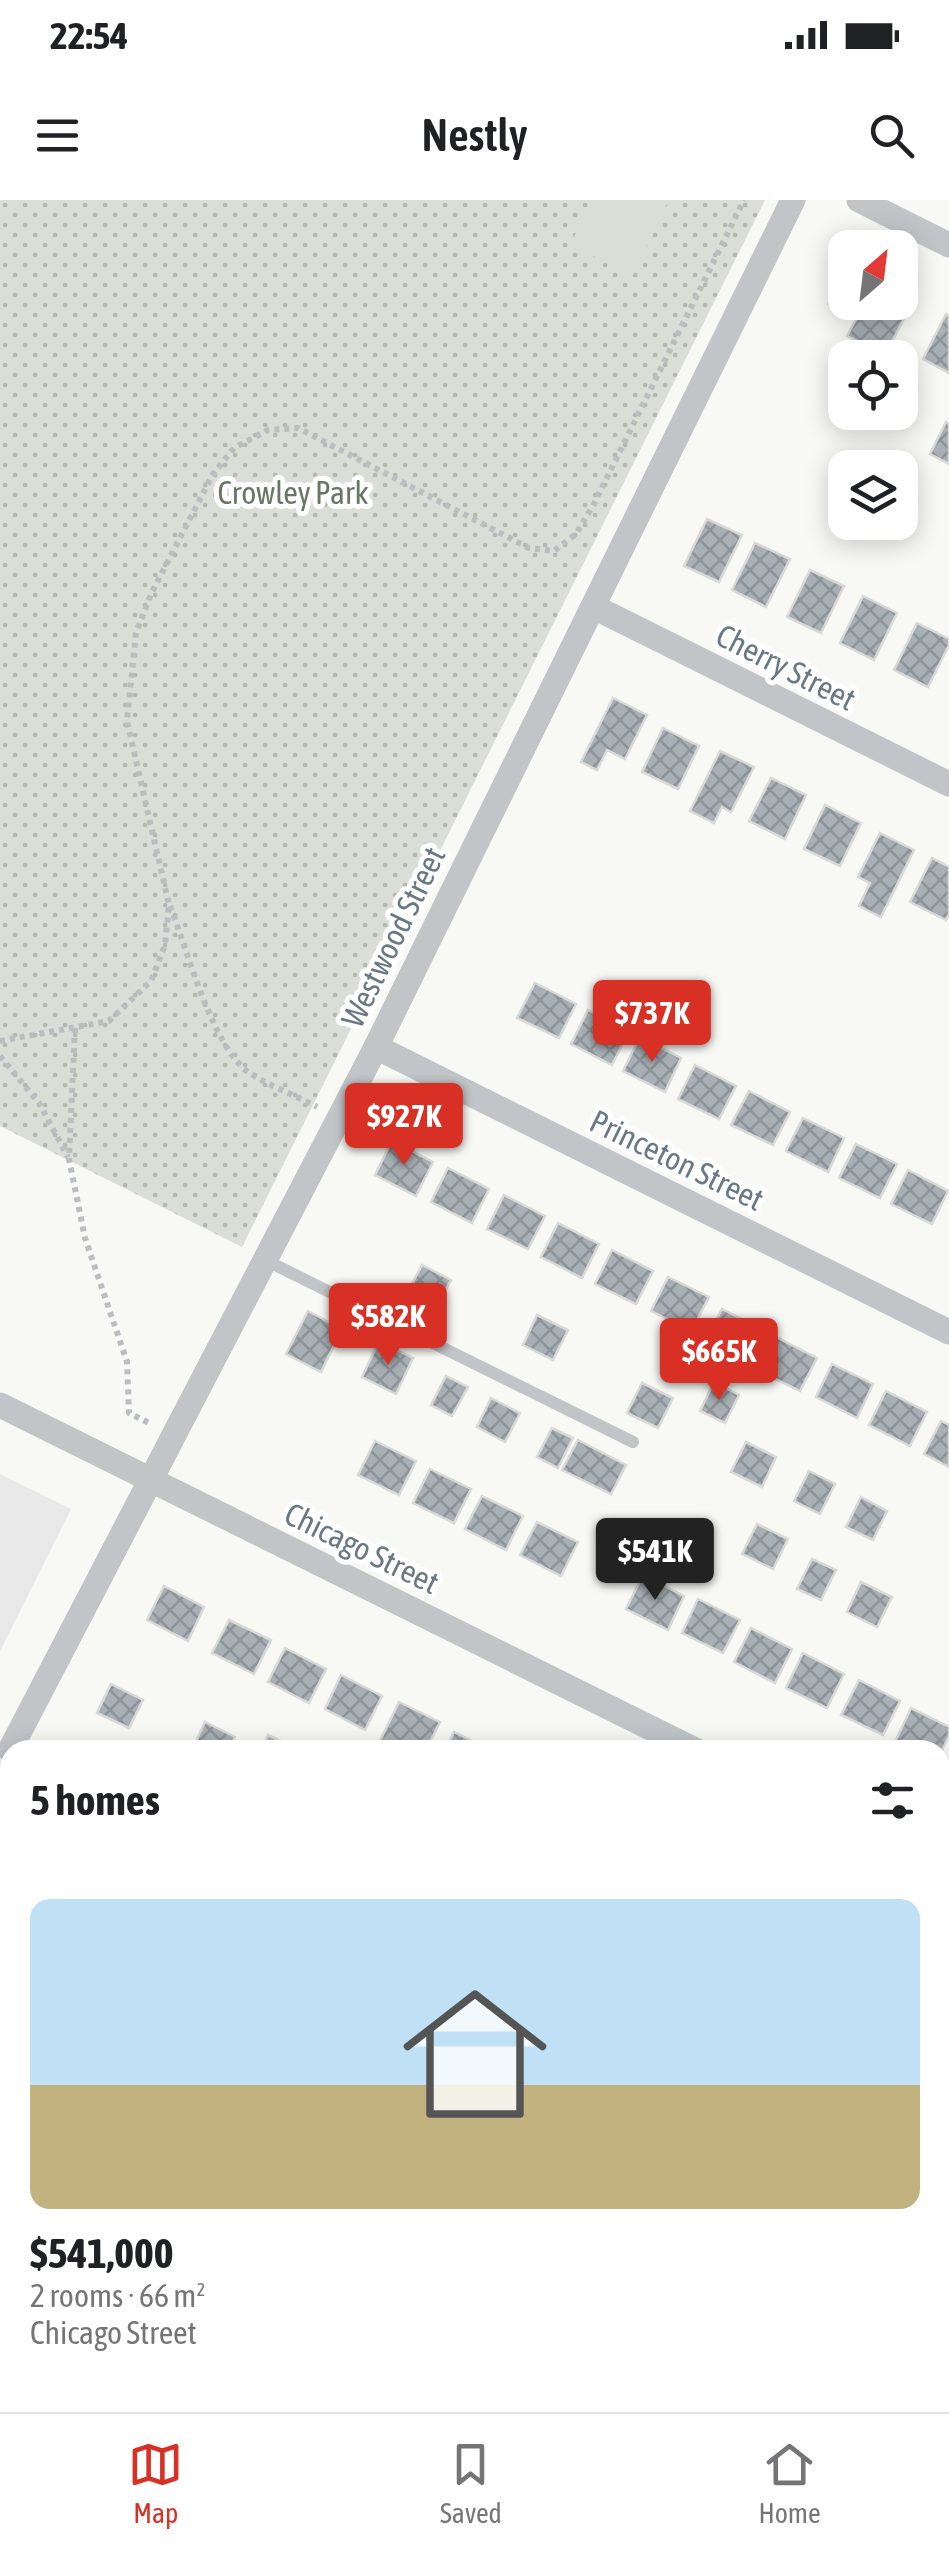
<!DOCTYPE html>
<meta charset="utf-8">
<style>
body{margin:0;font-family:"Asap Condensed",sans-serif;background:#f6f6f6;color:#202124;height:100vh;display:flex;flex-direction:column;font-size:38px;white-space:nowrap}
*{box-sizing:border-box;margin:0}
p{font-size:32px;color:#757577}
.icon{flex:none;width:55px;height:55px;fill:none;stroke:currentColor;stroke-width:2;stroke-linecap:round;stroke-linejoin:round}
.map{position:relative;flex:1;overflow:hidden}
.panel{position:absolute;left:0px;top:1540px;width:950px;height:672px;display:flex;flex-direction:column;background:#fff;border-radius:30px 30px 0 0;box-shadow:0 5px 25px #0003}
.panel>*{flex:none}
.needle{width:65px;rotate:28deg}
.tools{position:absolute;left:828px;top:30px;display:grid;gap:20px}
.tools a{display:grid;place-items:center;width:90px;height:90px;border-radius:20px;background:#fff;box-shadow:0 5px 25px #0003;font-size:50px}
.price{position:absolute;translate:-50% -85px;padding:0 22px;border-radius:10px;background:#d93025;color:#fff;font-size:32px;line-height:65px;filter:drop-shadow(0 2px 5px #0008)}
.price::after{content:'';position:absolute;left:50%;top:60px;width:30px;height:22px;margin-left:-15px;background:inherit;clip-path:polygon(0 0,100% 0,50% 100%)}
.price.on{background:#222;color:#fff}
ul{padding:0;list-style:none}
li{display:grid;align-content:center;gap:20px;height:530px;padding:0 30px}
li span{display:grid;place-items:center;height:310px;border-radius:20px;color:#555}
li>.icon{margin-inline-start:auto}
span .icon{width:180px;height:180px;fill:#fffc;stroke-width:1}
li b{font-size:42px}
h2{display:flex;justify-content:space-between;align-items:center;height:120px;padding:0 30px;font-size:42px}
.status{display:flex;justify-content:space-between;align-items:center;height:70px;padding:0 50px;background:#fff;direction:ltr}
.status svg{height:28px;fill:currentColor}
header{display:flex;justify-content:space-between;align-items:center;height:130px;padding:0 30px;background:#fff;font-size:45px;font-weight:600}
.tabs{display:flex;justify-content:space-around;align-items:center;height:140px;border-top:2px solid #e0e0e0;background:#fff;font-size:28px;color:#757577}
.tabs a{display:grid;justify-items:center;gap:5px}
.tabs .on{color:#d93025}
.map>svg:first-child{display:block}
</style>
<div class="status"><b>22:54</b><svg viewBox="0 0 49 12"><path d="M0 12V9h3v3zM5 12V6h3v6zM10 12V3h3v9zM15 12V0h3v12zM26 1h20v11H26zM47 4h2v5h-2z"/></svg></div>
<header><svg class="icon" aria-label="menu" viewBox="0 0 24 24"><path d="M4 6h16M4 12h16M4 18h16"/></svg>Nestly<svg class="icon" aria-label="search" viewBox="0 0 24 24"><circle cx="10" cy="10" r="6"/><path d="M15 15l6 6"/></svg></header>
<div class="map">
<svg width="949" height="2212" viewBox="0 0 949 2212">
<defs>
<pattern id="park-dots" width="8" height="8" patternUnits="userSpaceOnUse" patternTransform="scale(2.5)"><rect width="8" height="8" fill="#daded6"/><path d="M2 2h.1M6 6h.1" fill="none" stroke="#b5b9b3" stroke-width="1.8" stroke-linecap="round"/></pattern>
<pattern id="building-cross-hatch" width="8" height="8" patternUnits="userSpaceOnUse" patternTransform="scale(2.5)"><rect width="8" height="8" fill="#a8b0b5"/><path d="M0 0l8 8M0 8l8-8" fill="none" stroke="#8d9499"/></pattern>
</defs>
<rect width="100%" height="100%" fill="#f8f8f5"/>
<!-- built -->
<polygon fill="#e8e9e8" points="0,1274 71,1309 0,1451"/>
<!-- park -->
<polygon fill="url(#park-dots)" points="0,0 765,0 242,1047 0,926"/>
<!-- pitch -->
<polygon fill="#daded6" points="592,0 669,0 633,75 570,45"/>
<!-- building -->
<g fill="url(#building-cross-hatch)" stroke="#d9d9d7" stroke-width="2.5">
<polygon points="845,70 845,102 900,102 910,107 885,155 847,136 856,119 828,104"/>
<polygon points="946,114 949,116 949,173 923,159"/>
<polygon points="946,222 949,224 949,264 930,254"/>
<polygon points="707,319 742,335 719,382 684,366"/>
<polygon points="755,343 790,359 766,407 732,390"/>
<polygon points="810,370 844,386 821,433 787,417"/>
<polygon points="863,396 897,413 874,460 840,443"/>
<polygon points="917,423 949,439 949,445 928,487 894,470"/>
<polygon points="613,498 647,515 625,559 607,550 597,570 581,562"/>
<polygon points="663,528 699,546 678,589 642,572"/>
<polygon points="720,551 754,567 731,612 722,607 714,623 690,611"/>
<polygon points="771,578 806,595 785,639 749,621"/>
<polygon points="825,605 861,623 840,666 804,649"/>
<polygon points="880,633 914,650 881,717 859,706 870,683 858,677"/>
<polygon points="932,658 949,667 949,714 946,720 910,702"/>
<polygon points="535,783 576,804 559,838 517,818"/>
<polygon points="588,810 629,831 612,865 571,844"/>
<polygon points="640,837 681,858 665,892 623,871"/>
<polygon points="695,865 736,886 719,919 678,899"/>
<polygon points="749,891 790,912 773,945 731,925"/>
<polygon points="803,918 844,938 828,972 786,951"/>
<polygon points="392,941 433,962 416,996 375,975"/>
<polygon points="856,944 897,964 880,998 839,978"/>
<polygon points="448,968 489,989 472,1023 431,1002"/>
<polygon points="908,970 948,991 932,1024 891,1004"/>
<polygon points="504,995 545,1016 528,1049 487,1029"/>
<polygon points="558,1023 599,1044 582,1078 541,1057"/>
<polygon points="612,1050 653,1071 636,1104 595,1084"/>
<polygon points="422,1065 451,1080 433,1114 404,1099"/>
<polygon points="668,1077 709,1097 691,1131 651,1111"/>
<polygon points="722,1109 763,1130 746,1164 705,1143"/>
<polygon points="308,1111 342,1129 321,1172 286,1154"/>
<polygon points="537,1115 568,1130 553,1160 523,1145"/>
<polygon points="776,1137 817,1158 800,1191 759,1171"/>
<polygon points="379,1141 413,1158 396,1194 362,1177"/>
<polygon points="832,1164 873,1184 857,1218 816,1197"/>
<polygon points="446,1176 468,1187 452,1216 431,1205"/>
<polygon points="714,1182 739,1195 725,1223 700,1211"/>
<polygon points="642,1183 673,1198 658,1228 627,1213"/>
<polygon points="886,1191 927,1212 910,1246 869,1225"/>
<polygon points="491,1198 520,1213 505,1242 477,1227"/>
<polygon points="941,1221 949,1225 949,1267 924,1254"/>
<polygon points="552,1228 573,1238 558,1268 537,1257"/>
<polygon points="578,1240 626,1265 611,1294 562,1270"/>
<polygon points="375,1241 416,1261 399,1295 358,1275"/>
<polygon points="746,1242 776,1257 762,1287 731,1272"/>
<polygon points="430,1269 471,1289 454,1323 413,1303"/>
<polygon points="809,1271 835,1284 820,1314 794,1301"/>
<polygon points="482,1296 523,1316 506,1350 465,1329"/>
<polygon points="861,1297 887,1311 873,1340 846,1327"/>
<polygon points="537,1322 578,1342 561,1376 520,1355"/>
<polygon points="757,1324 788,1339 773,1369 742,1354"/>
<polygon points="812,1359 836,1370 821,1400 797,1389"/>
<polygon points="643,1375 684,1396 668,1430 626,1409"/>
<polygon points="861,1382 892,1397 877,1427 847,1412"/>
<polygon points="164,1386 204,1407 188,1441 147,1420"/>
<polygon points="698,1399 740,1420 723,1453 682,1433"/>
<polygon points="229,1420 271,1440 254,1474 212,1453"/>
<polygon points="751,1428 792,1449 775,1483 734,1462"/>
<polygon points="285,1448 326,1469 309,1503 268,1482"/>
<polygon points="803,1453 844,1474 827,1508 786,1488"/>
<polygon points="341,1475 382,1496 365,1530 325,1509"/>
<polygon points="859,1480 900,1501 883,1535 841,1515"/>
<polygon points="111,1484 143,1500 129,1528 97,1513"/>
<polygon points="399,1502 440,1522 426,1550 376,1549"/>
<polygon points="911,1508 949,1527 949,1536 940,1554 940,1550 910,1550 895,1542"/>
<polygon points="205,1522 235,1537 229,1550 192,1550"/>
<polygon points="454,1532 491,1550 445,1550"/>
<polygon points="268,1535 299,1550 261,1550"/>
<polygon points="0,1861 10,1866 10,1909 0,1905"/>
<polygon points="940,1887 949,1892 949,1930 940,1925"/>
<polygon points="10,1993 10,2018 0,2013"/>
<polygon points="940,2054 949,2058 949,2087 940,2105"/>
<polygon points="3,2150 10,2154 10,2202 18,2202 15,2209 0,2201 0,2157"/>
<polygon points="36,2202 77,2202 73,2212 31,2212"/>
<polygon points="94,2202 108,2202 127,2212 89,2212"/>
<polygon points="453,2202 456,2202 475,2212 448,2212"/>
<polygon points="634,2202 676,2202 671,2212 629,2212"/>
</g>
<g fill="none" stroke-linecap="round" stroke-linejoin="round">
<!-- path -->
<g stroke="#bbbec0" stroke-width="6" stroke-dasharray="5 5" stroke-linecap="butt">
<path d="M170,706C187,749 212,846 248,872C269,886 295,895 317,907"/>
<polyline points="75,828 69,959 85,1038 127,1162 129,1213 151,1224"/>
<polyline points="0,841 109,821 151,781 165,745 169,705 127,521 136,433 151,394 213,274 234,248 268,230 298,228 529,348 554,351 576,334 594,304 744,0"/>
<polyline points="0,856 39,903 68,957"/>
</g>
<!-- service -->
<polyline stroke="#c1c5c8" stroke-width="12" points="265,1060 633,1242"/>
<!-- minor -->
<g stroke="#c1c5c8" stroke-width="25">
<polyline points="859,0 949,45"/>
<polyline points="594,407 949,584"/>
<polyline points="376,847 949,1132"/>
<polyline points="0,1205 695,1550"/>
<polyline points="10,1550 376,847 793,0"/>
<polyline points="940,1671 949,1676"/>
<polyline points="0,1760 10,1765"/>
<polyline points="893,2202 912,2212"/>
</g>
</g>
<g text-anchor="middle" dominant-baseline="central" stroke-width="10" stroke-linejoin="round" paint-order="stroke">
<!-- park labels -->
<g font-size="32" fill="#677763" stroke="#fff">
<text x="293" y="292">Crowley Park</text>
</g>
<!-- street labels -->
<g font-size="32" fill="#687984" stroke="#fff">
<text transform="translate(786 467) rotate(27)">Cherry Street</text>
<text transform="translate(393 737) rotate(-64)">Westwood Street</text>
<text transform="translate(677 960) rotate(26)">Princeton Street</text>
<text transform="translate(362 1348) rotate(26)">Chicago Street</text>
</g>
</g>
</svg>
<div class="tools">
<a><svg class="needle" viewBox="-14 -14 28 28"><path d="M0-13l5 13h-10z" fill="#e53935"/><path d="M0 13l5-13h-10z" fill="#757577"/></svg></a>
<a><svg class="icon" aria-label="locate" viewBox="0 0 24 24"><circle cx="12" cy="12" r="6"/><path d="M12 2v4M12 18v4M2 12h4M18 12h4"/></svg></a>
<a><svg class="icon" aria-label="layers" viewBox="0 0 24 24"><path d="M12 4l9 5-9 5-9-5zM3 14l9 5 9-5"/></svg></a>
</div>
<b class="price" style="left:652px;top:865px">$737K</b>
<b class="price" style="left:404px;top:968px">$927K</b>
<b class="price" style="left:388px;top:1168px">$582K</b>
<b class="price" style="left:719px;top:1203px">$665K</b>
<b class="price on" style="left:655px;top:1403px">$541K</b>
<section class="panel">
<h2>5 homes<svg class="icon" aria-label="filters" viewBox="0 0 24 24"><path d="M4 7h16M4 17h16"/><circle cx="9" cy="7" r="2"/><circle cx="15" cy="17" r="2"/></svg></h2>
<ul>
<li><span style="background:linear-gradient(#bfe0f5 60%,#c2b280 0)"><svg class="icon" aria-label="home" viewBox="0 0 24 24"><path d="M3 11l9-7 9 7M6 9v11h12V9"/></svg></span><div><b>$541,000</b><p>2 rooms · 66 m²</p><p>Chicago Street</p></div></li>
</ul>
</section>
</div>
<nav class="tabs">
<a class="on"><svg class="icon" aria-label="map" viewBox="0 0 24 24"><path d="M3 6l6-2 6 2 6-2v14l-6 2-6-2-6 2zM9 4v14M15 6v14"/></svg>Map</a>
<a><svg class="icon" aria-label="saved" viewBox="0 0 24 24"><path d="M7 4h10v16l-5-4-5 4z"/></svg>Saved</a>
<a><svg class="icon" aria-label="home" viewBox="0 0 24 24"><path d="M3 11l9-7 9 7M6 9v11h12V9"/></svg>Home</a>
</nav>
